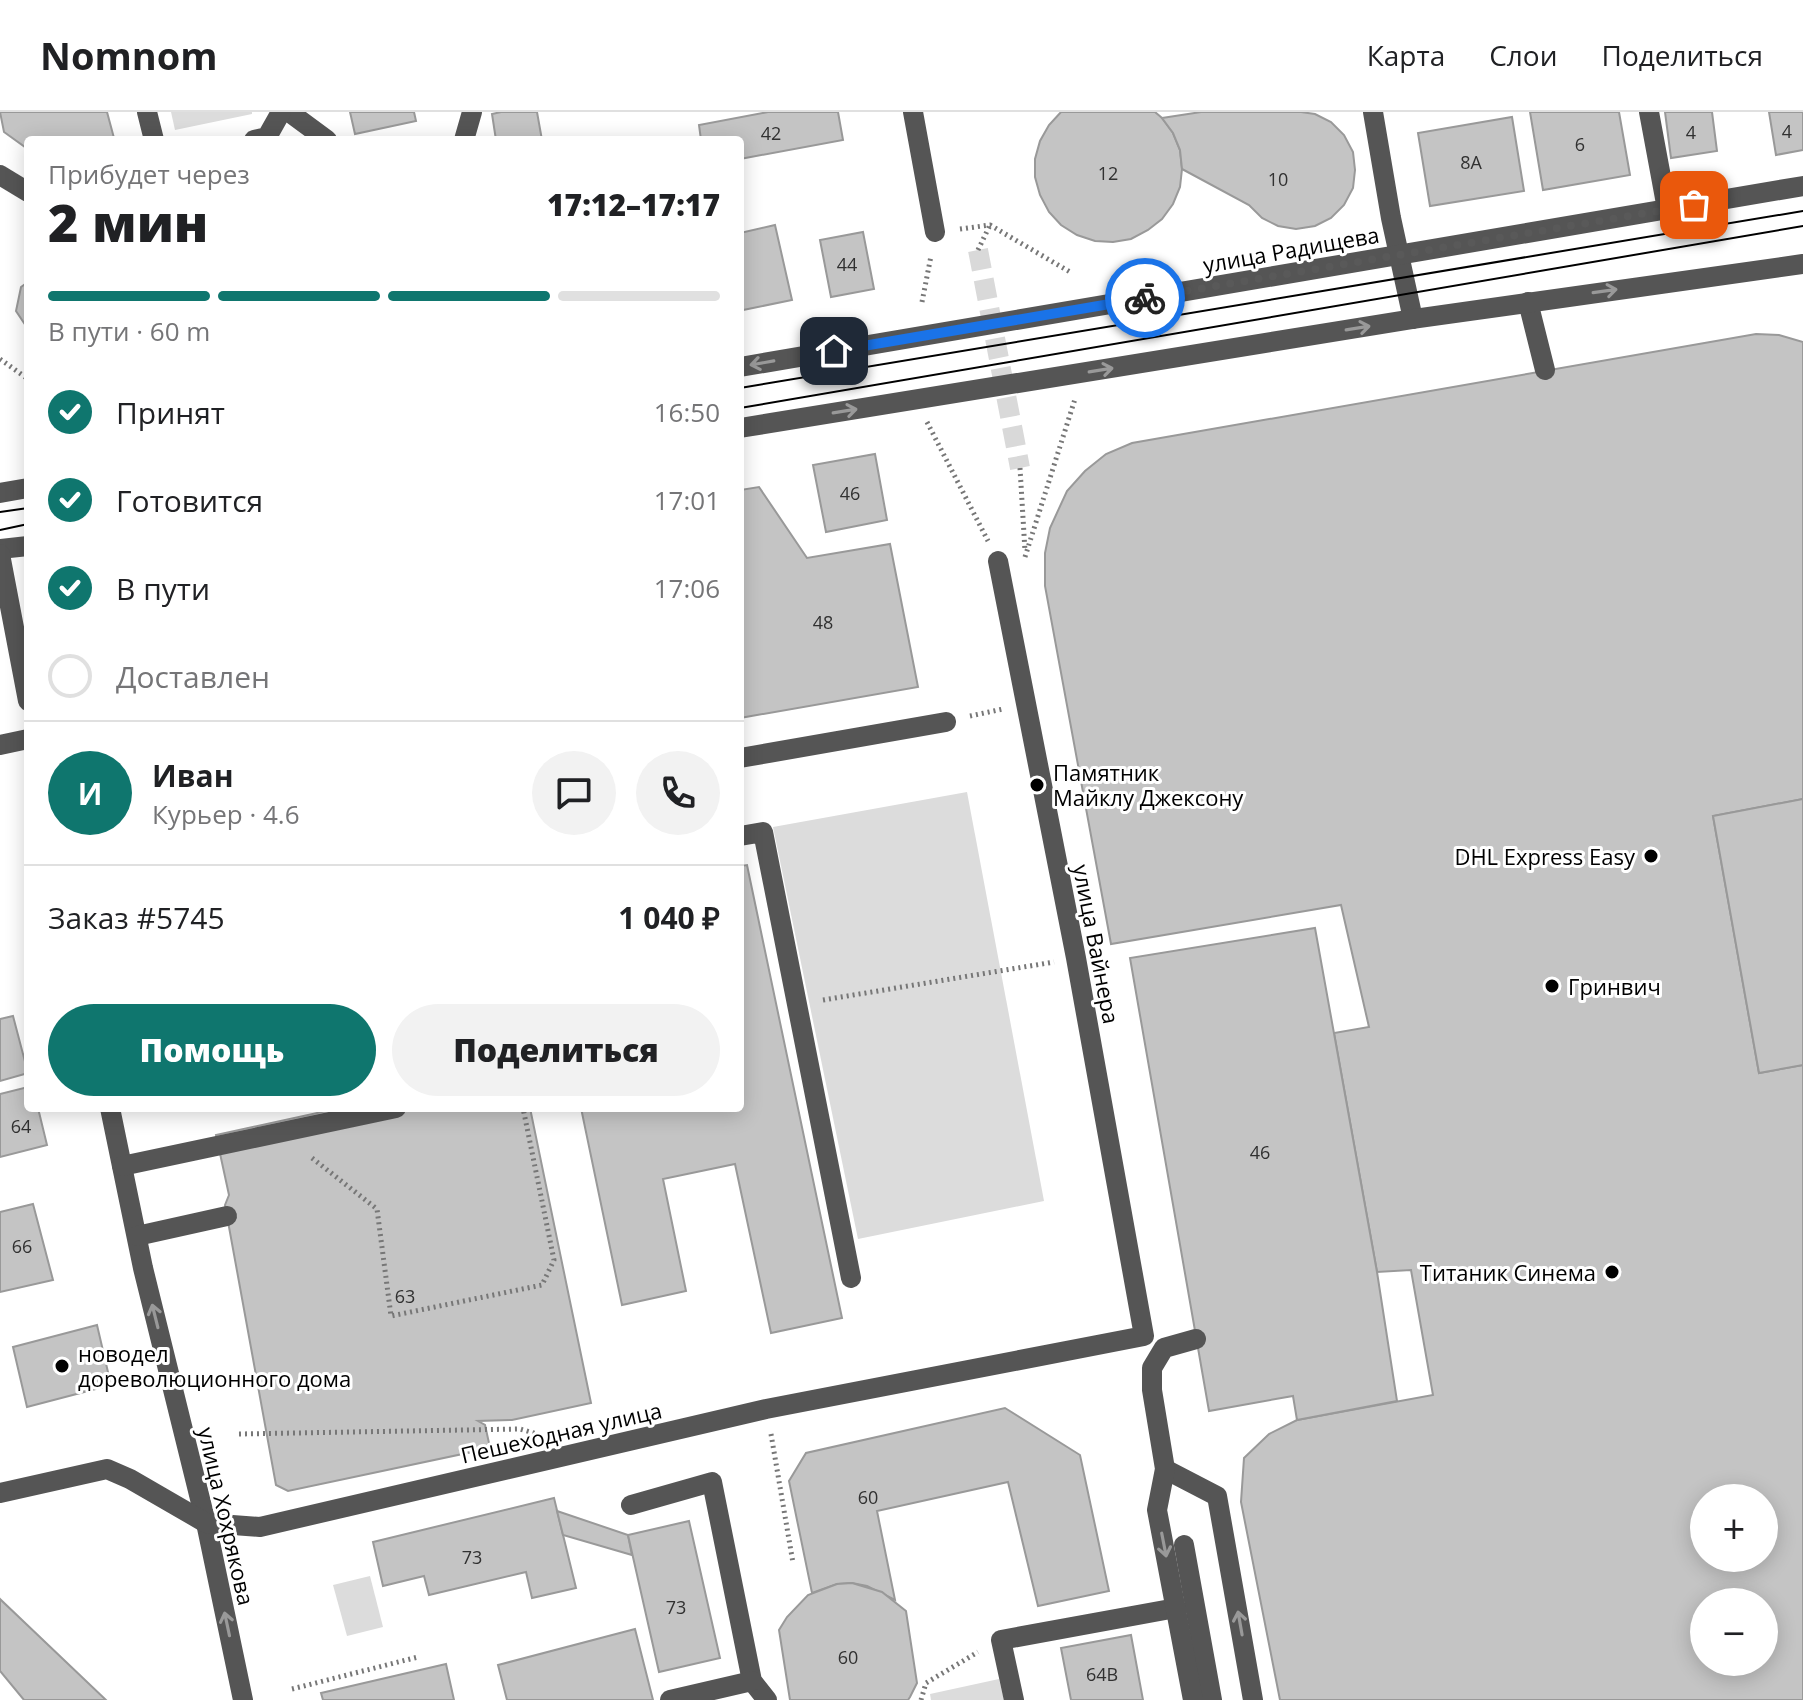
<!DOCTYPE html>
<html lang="ru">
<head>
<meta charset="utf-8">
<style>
	body { margin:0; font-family:"Open Sans",sans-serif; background:#f2f2f2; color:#202124; height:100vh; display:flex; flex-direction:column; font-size:30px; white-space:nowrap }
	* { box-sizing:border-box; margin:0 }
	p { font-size:26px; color:#757577 }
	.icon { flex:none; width:44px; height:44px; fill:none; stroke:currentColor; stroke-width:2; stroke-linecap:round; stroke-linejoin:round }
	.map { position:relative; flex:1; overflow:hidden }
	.side { position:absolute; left:24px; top:24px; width:720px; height:976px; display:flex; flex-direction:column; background:#fff; border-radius:8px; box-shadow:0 4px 20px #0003 }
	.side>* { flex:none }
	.controls { position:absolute; left:1690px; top:1372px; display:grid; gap:16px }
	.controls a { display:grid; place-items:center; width:88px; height:88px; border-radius:50%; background:#fff; box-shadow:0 4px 20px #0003; font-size:40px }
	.pin { position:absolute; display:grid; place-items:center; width:68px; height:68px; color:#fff; margin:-34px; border-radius:16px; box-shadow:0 4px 12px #0006 }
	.courier { position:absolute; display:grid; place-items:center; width:80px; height:80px; margin:-40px; border:6px solid #1a73e8; border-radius:50%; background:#fff; color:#222; box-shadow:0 2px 10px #0007 }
	.overview em { font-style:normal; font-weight:800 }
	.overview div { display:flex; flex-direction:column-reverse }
	.overview { display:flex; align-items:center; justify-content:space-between; height:136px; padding:0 24px }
	h1 { font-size:52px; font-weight:800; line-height:60px }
	.bar { display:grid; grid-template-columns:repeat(4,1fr); gap:12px 8px; align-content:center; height:96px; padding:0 24px }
	.bar i { height:10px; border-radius:6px; background:#e0e0e0 }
	.bar .active { background:#0f766e }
	.bar p { grid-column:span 4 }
	.line { display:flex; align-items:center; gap:20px; padding:0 24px; border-top:2px solid #e0e0e0 }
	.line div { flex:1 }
	.round { display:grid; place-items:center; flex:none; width:84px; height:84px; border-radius:42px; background:#f2f2f2 }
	ol { padding:0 24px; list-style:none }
	li { display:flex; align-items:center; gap:24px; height:88px }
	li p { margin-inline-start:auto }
	li .icon { padding:8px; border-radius:50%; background:#0f766e; color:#fff; stroke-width:4 }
	li:last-child { color:#757577 }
	li i { width:44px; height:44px; border:4px solid #e0e0e0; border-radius:50% }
	.cta { display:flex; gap:16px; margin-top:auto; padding:16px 24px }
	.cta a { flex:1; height:92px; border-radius:48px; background:#0f766e; color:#fff; font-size:32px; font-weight:800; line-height:92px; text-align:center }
	.cta a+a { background:#f2f2f2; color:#202124 }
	header { display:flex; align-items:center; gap:48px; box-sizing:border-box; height:112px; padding:0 40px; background:#fff; border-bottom:2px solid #e0e0e0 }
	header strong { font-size:38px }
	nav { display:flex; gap:44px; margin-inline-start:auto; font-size:28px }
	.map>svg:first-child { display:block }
</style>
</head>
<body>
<header>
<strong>Nomnom</strong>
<nav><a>Карта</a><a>Слои</a><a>Поделиться</a></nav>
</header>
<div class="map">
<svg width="1803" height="1588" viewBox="0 0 1803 1588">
	<rect width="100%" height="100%" fill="#fff"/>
	<g fill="#dcdcdc">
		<polygon points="171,0 252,0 252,2 175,18"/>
		<polygon points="967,680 1044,1089 858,1127 773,715"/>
		<polygon points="370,1464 383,1515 347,1524 333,1473"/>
		<polygon points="999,1567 1004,1588 931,1588 930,1582"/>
	</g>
	<g fill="#c4c4c4" stroke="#999" stroke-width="2" fill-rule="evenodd">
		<polygon points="0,0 107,0 114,26 105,28 28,28 28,36 25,35 4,20"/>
		<polygon points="350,0 414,0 416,9 355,22"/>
		<polygon points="501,0 537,0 542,28 496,28 492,2"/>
		<polygon points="768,0 838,0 843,28 740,47 740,28 701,28 699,13"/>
		<polygon points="1061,0 1155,0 1162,6 1173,21 1180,38 1182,57 1180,75 1173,92 1162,107 1148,118 1131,127 1113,130 1095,129 1077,123 1061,113 1049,100 1040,83 1035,65 1035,47 1040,29 1049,13"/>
		<polygon points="1201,0 1301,0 1315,2 1331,10 1344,23 1353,40 1355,58 1353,76 1344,93 1331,106 1315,114 1296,117 1278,114 1262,106 1249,93 1182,57 1180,38 1173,21 1162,6"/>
		<polygon points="1530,0 1619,0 1630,63 1543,78"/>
		<polygon points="1665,0 1712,0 1717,39 1671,46"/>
		<polygon points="1769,0 1803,0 1803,38 1776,43"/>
		<polygon points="1512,5 1524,79 1430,94 1418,21"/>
		<polygon points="775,113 792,188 743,198 740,182 740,121"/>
		<polygon points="863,120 874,177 831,185 820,128"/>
		<polygon points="28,170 28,217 16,199 21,175"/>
		<path d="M1756,222L1779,223L1803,230V687L1713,704L1759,961L1803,953V1588H1280L1241,1390L1244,1346L1269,1322L1297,1308L1433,1283L1411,1158L1377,1160L1334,921L1369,915L1341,793L1111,832L1045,474V441L1050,416L1067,379L1085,359L1106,342L1132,331ZM1704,1386H1764V1446H1704ZM1704,1490H1764V1550H1704Z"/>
		<polygon points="875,342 887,408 826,420 813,353"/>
		<polygon points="759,375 807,446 890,432 918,575 740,606 740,378"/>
		<polygon points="1803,687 1803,953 1759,961 1713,704"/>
		<polygon points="747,753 842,1206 771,1221 735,1052 663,1067 686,1179 622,1193 581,996 740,996 740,754"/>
		<polygon points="1315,816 1377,1160 1397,1289 1297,1308 1293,1284 1209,1299 1130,846"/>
		<polygon points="13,904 28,961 0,969 0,907"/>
		<polygon points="28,975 28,996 38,996 47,1033 0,1045 0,982"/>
		<polygon points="340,996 530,996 591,1291 512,1308 478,1309 485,1313 489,1331 486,1337 288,1379 276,1373 225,1093 229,1083 216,1023"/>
		<polygon points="33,1092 53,1168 0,1180 0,1100"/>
		<polygon points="97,1213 111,1273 27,1295 13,1235"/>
		<polygon points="1005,1296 1080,1343 1109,1479 1038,1494 1008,1370 877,1399 895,1488 867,1474 852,1471 837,1472 812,1481 789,1369 806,1341"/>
		<polygon points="554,1386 576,1476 532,1486 526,1460 429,1483 424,1464 383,1474 373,1430"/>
		<polygon points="557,1399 628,1423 632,1443 563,1423"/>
		<polygon points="689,1409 720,1546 659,1560 628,1423"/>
		<polygon points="852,1471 882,1480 906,1499 917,1571 910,1585 908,1588 790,1588 779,1518 787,1505 808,1483 837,1472"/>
		<polygon points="0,1487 106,1588 24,1588 0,1559"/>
		<polygon points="635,1517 653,1588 507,1588 498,1553"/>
		<polygon points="1131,1523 1143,1588 1071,1588 1061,1536"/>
		<polygon points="446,1552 454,1588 323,1588 321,1581"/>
	</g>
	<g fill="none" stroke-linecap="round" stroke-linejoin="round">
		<polyline stroke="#d9d9d9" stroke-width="20" stroke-dasharray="20 10" stroke-linecap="butt" points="978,138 1020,356"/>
		<g stroke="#777" stroke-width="5" stroke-dasharray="2 4" stroke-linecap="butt">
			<polyline points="960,117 990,113 1070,160"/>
			<polyline points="978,138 990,113"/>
			<polyline points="922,190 931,144"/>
			<polyline points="0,247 28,267"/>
			<polyline points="927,310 988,429"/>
			<polyline points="1020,356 1025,439"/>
			<polyline points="1025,445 1075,287"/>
			<polyline points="970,604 1003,597"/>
			<polyline points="823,888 1054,850"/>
			<polyline points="312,1046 377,1097 391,1204 542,1173 554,1148 523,996"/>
			<polyline points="239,1322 520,1317 537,1322"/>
			<polyline points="771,1322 793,1451"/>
			<polyline points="292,1577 418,1545"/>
			<polyline points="921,1588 926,1571 978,1540"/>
		</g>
		<g stroke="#555" stroke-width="20">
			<polyline points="147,0 154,28"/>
			<polyline points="289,0 327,28"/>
			<polyline points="913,0 935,120"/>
			<polyline points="1373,0 1391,106 1413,207"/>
			<polyline points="1649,0 1667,97"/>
			<polyline points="254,28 267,25 281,0"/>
			<polyline points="464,28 472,0"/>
			<polyline points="0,63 28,80"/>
			<polyline points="1528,190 1545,258"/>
			<polyline points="740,255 1803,74"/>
			<polyline points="740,316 1413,207 1803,152"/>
			<polyline points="0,381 28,376"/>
			<polyline points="0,437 28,434"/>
			<polyline points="0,442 28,589"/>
			<polyline points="0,633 28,627"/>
			<polyline points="740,646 946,610"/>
			<polyline points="740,724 763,720 851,1166"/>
			<polyline points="110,996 143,1156 206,1411 243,1588"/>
			<polyline points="122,1054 396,996"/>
			<polyline points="137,1124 227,1104"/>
			<polyline points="1165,1357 1217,1384 1253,1588"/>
			<polyline points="0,1381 107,1357 130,1367 206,1411 260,1415 766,1297 1144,1224 1076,846 998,449"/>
			<polyline points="631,1393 712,1370 752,1569 767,1588"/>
			<polyline points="1184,1433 1212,1588"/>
			<polyline points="670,1588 752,1569"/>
			<polyline points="1014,1588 1001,1528 1176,1496"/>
			<polyline points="1193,1588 1157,1398 1165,1357 1152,1278 1152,1256 1164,1236 1196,1227"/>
		</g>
		<g stroke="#000" stroke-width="2">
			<polyline points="740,276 1803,99"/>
			<polyline points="740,296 1803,114"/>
			<polyline points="0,400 28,396"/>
			<polyline points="0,418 28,412"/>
		</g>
	</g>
	<defs><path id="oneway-shaft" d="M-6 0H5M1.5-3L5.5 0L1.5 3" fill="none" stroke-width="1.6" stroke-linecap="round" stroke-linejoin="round" transform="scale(2)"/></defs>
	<g stroke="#999">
		<use href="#oneway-shaft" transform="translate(1605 179) rotate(-8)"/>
		<use href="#oneway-shaft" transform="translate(1358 216) rotate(-9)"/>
		<use href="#oneway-shaft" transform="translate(762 251) rotate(170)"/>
		<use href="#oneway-shaft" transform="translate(1101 258) rotate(-9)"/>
		<use href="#oneway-shaft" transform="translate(845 299) rotate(-9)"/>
		<use href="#oneway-shaft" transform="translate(155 1204) rotate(-104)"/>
		<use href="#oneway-shaft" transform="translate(1164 1433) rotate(79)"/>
		<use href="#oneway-shaft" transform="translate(1240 1511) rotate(-100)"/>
		<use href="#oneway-shaft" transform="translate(227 1512) rotate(-102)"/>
	</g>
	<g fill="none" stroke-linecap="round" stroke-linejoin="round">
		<polyline stroke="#595959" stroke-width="8" stroke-dasharray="0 14.4" points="1145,186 1694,93"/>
		<polyline stroke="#1a73e8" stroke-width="10" points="834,239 1145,186"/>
	</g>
	<g fill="#000" stroke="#fff" stroke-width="3">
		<circle cx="1037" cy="673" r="8"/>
		<circle cx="1651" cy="744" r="8"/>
		<circle cx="1552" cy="874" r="8"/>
		<circle cx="1612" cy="1160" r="8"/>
		<circle cx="62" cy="1254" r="8"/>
	</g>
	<g text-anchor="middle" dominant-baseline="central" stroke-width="6" stroke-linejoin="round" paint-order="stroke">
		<g font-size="18" fill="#313131">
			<text x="1787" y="19">4</text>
			<text x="1691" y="20">4</text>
			<text x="771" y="21">42</text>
			<text x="1580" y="32">6</text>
			<text x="1471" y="50">8А</text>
			<text x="1108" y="61">12</text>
			<text x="1278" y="67">10</text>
			<text x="847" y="152">44</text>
			<text x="850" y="381">46</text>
			<text x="823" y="510">48</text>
			<text x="21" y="1014">64</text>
			<text x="1260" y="1040">46</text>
			<text x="22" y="1134">66</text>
			<text x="405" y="1184">63</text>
			<text x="868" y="1385">60</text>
			<text x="472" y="1445">73</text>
			<text x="676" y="1495">73</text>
			<text x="848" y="1545">60</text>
			<text x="1102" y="1562">64В</text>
		</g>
		<g font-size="22" fill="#000" stroke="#fff">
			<text transform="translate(1291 137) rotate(-10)">улица Радищева</text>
			<text transform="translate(1097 832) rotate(79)">улица Вайнера</text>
			<text transform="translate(561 1320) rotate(-13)">Пешеходная улица</text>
			<text transform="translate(227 1404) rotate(77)">улица Хохрякова</text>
		</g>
		<g font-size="22" fill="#000" stroke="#fff" text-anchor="start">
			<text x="1053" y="660">Памятник<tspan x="1053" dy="25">Майклу Джексону</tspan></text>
			<text x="1635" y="744" text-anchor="end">DHL Express Easy</text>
			<text x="1568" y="874">Гринвич</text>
			<text x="1596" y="1160" text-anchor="end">Титаник Синема</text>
			<text x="78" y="1241">новодел<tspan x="78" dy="25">дореволюционного дома</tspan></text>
		</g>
	</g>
</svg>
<div class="controls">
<a>+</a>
<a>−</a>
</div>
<div class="pin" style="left:1694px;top:93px;background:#ea580c"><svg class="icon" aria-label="bag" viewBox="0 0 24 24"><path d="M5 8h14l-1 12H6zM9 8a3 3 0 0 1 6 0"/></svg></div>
<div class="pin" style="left:834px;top:239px;background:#1f2937"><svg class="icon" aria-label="home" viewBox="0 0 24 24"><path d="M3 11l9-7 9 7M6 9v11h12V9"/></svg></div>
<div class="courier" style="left:1145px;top:186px"><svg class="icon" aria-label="bike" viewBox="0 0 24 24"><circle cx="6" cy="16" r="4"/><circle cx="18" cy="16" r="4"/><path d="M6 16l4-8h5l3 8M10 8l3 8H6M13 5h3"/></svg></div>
<section class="side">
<div class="overview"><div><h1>2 мин</h1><p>Прибудет через</p></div><em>17:12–17:17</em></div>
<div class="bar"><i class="active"></i><i class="active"></i><i class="active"></i><i></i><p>В пути · 60 m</p></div>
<ol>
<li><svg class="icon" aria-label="check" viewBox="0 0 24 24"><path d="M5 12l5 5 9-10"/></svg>Принят<p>16:50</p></li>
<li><svg class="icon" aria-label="check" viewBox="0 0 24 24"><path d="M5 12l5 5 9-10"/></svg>Готовится<p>17:01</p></li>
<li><svg class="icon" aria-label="check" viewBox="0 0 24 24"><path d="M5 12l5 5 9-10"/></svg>В пути<p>17:06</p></li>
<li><i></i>Доставлен</li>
</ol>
<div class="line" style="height:144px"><b class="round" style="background:#0f766e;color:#fff">И</b><div><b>Иван</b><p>Курьер · 4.6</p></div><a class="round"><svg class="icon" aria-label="chat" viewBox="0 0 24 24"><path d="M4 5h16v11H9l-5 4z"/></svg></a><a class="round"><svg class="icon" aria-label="phone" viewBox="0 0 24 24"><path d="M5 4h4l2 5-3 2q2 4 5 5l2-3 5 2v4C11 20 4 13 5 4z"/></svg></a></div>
<div class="line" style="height:104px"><div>Заказ #5745</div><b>1 040 ₽</b></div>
<div class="cta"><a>Помощь</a><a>Поделиться</a></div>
</section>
</div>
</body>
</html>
